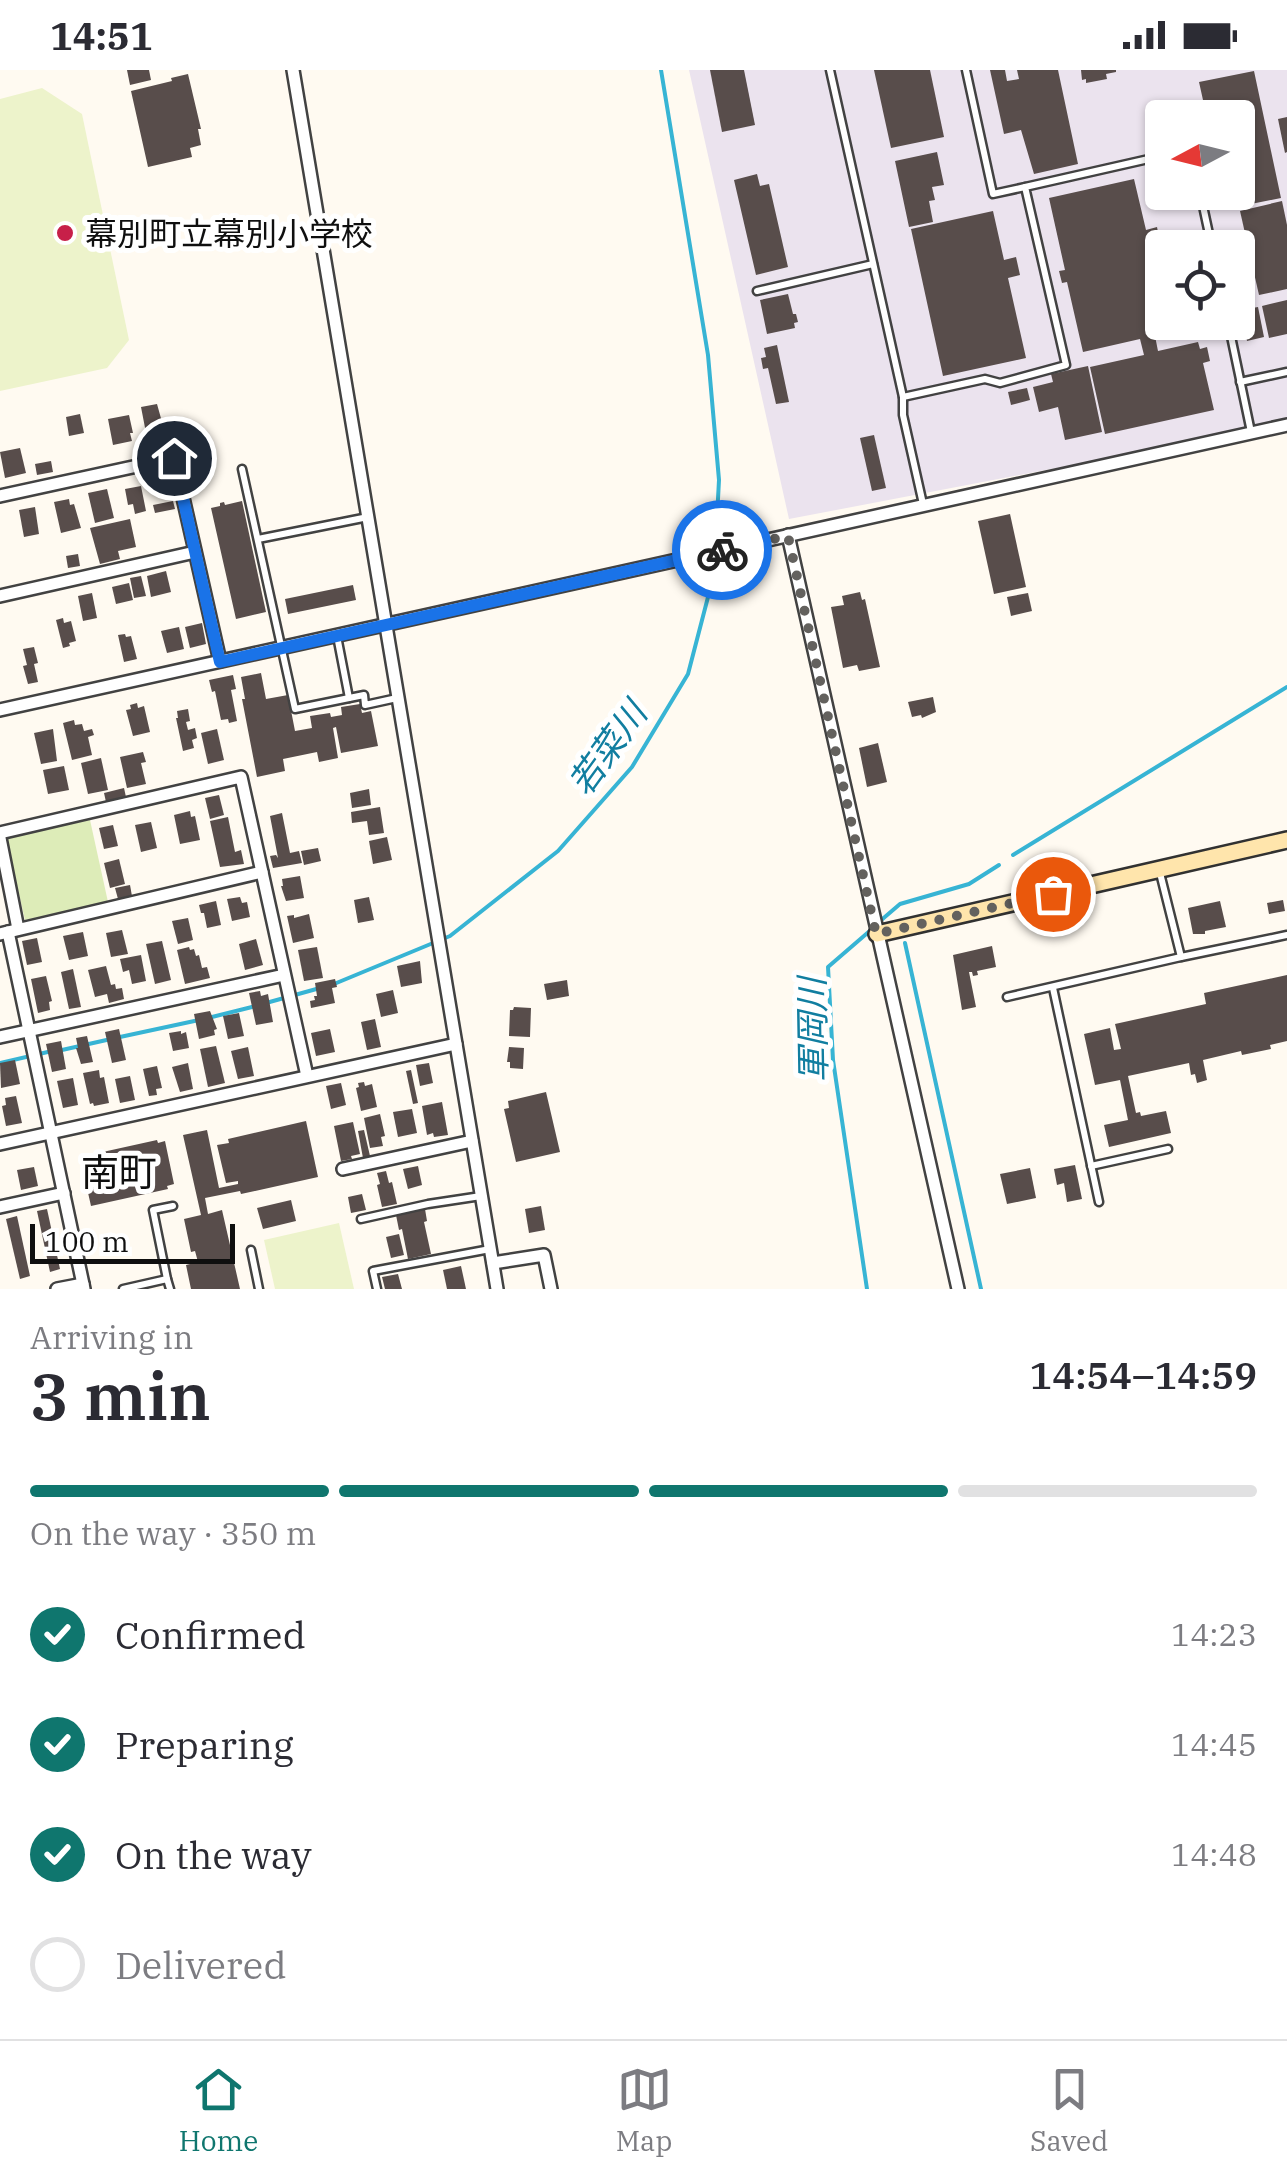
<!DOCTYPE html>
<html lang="en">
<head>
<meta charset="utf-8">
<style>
	body { margin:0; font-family:"IBM Plex Serif","Noto Sans JP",serif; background:#f2f2f3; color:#2b2b33; height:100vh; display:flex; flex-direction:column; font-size:38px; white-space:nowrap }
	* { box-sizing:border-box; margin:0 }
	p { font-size:32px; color:#7c7c81 }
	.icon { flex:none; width:55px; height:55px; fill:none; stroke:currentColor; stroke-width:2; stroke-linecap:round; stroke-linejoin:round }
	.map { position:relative; height:1219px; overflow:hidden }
	.side { display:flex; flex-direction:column; background:#fff; flex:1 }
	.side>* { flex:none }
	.needle { width:65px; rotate:263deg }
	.fabs { position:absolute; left:1145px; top:30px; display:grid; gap:20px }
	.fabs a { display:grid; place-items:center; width:110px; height:110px; border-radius:10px; background:#fff; box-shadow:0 2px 8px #0004; font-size:50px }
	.scale { position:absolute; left:30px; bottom:25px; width:205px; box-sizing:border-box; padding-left:10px; border:5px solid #0f0f0f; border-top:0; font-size:28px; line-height:35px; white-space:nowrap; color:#0f0f0f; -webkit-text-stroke:8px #fff; paint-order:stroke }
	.pin { position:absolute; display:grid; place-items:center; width:85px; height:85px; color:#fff; margin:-42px; border:5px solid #fff; border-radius:50%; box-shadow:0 2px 10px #0007 }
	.courier { position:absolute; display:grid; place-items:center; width:100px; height:100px; margin:-50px; border:8px solid #1a73e8; border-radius:50%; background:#fff; color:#222; box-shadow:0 2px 12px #0007 }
	.head em { font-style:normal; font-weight:600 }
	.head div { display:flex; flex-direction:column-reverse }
	.head { display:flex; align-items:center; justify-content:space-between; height:170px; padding:0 30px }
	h1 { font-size:65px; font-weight:600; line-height:75px }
	.bar { display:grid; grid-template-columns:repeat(4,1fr); gap:15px 10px; align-content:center; height:120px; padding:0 30px }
	.bar i { height:12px; border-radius:8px; background:#e1e1e2 }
	.bar .on { background:#0f766e }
	.bar p { grid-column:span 4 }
	ol { padding:0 30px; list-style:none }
	li { display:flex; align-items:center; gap:30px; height:110px }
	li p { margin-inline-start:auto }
	li .icon { padding:10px; border-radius:50%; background:#0f766e; color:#fff; stroke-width:4 }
	li:last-child { color:#7c7c81 }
	li i { width:55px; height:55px; border:5px solid #e1e1e2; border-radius:50% }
	.status { display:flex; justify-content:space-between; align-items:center; height:70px; padding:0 50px; background:#fff; direction:ltr }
	.status svg { height:28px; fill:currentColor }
	.tab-bar { display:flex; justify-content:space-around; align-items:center; height:140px; border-top:2px solid #e1e1e2; background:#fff; font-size:28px; color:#7c7c81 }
	.tab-bar a { display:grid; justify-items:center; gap:5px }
	.tab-bar .on { color:#0f766e }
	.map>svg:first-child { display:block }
</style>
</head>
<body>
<div class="status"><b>14:51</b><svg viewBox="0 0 49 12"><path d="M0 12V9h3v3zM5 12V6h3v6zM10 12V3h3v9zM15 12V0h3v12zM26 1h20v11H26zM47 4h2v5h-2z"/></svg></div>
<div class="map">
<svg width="1287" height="1219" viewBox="0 0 1287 1219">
	<rect width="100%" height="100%" fill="#fffaf1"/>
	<path fill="#ebe3ee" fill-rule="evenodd" d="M689,0H1287V354L789,449ZM1162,48H1238V122H1162ZM1162,178H1238V252H1162Z"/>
	<polygon fill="#ddecb8" points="90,750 108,832 25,850 6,768"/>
	<g fill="#edf3cb">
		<polygon points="42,18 82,44 129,270 107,298 0,321 0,29"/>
		<polygon points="339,1153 354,1219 275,1219 264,1170"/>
	</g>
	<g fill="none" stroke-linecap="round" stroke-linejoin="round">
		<g stroke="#37b4d4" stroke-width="4">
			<polyline points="1013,785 1287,617"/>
			<polyline points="879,852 900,834 969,814 999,795"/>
			<polyline points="905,873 981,1219"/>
			<polyline points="334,914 450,866 558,781 632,697 688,604 714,504 719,410 708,285 661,0"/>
			<polyline points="266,933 320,918"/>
			<polyline points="208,948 252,937"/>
			<polyline points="120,967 199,950"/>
			<polyline points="62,980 111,969"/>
			<polyline points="0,993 52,981"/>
			<polyline points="867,1219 833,990 828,897 872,859"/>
		</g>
	</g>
	<g fill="#584d4b">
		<polygon points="127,0 149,0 151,10 130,15"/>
		<polygon points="710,0 744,0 755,55 722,62"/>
		<polygon points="874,0 930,0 944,67 891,78"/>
		<polygon points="990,0 1005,0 1007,11 1019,9 1017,0 1058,0 1078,94 1034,104 1021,60 1004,64"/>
		<polygon points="1081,0 1116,0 1116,2 1106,4 1107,9 1086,13 1086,9 1082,10"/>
		<polygon points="1254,1 1281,128 1226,139 1223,122 1238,122 1238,48 1207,48 1199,12"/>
		<polygon points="188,4 201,59 198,59 201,75 190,78 192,87 148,97 131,21 172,11 171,8"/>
		<polygon points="1188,38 1190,48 1165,48 1164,44"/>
		<polygon points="1287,47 1287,82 1285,83 1278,49"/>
		<polygon points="937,82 944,115 932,117 935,130 929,131 933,152 909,157 895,91"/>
		<polygon points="757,104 760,116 769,114 788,197 756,205 734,110"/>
		<polygon points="1134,109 1146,160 1157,157 1162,183 1162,252 1165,252 1168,263 1155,266 1158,281 1198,272 1200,279 1207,277 1210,291 1203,293 1214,340 1105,364 1090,297 1144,285 1140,269 1083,282 1067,212 1062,213 1059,201 1065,200 1049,128"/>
		<polygon points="1282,131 1287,155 1287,219 1259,225 1240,141"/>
		<polygon points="993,141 1004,190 1016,187 1020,205 1008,208 1026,288 943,306 911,159"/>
		<polygon points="788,224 793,244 796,244 798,252 794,253 795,258 767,264 760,230"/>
		<polygon points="1287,230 1287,264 1269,268 1262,236"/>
		<polygon points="1258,237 1264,267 1247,271 1241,240"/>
		<polygon points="777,275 789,332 776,334 768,298 763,299 761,288 766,287 764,278"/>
		<polygon points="1088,296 1102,362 1065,370 1058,337 1039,342 1033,317 1053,312 1051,304"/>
		<polygon points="1027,318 1030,330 1011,335 1008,322"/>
		<polygon points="157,334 169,377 156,379 154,367 147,368 141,337"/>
		<polygon points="80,344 84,363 69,366 66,347"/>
		<polygon points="129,345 133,363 130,363 132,371 113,375 108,349"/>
		<polygon points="874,365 886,418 872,421 860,368"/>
		<polygon points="20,378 26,403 5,408 0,382"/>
		<polygon points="51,391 53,402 37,405 35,394"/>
		<polygon points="141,416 146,441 135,444 133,434 128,435 125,419"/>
		<polygon points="107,419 114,448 95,453 88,423"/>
		<polygon points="69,429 70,435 74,434 81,458 61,463 54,432"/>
		<polygon points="173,431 175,439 155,443 153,435"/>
		<polygon points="242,431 266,542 236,549 211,438 220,436 220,433 224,432 225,435"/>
		<polygon points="35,437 39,464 24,467 19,440"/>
		<polygon points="1010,444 1026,517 994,524 978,451"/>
		<polygon points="130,449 136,477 118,481 120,489 100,494 90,458"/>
		<polygon points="78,484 80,496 68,498 66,486"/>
		<polygon points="166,501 171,522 151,527 147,506"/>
		<polygon points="141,506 146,526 134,528 130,508"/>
		<polygon points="129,513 133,530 116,534 112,517"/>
		<polygon points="353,515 356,530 288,544 285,529"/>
		<polygon points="860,522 862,530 865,529 880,597 859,601 857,595 843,598 831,537 844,535 842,526"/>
		<polygon points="92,523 97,548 83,551 78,526"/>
		<polygon points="1028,523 1032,541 1011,546 1007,527"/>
		<polygon points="63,548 64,553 71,551 76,571 69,573 70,576 63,578 56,550"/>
		<polygon points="202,553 206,574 190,578 185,557"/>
		<polygon points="179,557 184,579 167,583 161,561"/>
		<polygon points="125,564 126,567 131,566 137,589 124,592 118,565"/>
		<polygon points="34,577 38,593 34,594 38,612 28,614 23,596 27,595 23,579"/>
		<polygon points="261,603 266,629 288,625 295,661 312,658 310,646 330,643 331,647 342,645 341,637 360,634 362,643 371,641 378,676 341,683 336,657 333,658 338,688 319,692 317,682 283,689 285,701 257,707 242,629 245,629 241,607"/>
		<polygon points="233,605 236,619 231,620 237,651 229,653 228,649 221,650 215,621 212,622 209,610"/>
		<polygon points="933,627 936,642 922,648 921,645 912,647 908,632"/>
		<polygon points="137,633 138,638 144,636 150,662 133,666 126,640 131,639 130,635"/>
		<polygon points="188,639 190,651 186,652 188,660 195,658 197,668 192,670 194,678 183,681 176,648 178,648 177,641"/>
		<polygon points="74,650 75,655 82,654 84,661 92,659 94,665 88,667 92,685 72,690 63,653"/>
		<polygon points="53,659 57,691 41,694 34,663"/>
		<polygon points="217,659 224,690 208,694 201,663"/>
		<polygon points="878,673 887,712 867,717 859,678"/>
		<polygon points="143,682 146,692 141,693 146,714 127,718 120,687"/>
		<polygon points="101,688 108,720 88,724 81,693"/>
		<polygon points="64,696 69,720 48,724 43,700"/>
		<polygon points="124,718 126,727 106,732 104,723"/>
		<polygon points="369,719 371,735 352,738 350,723"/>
		<polygon points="219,725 224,745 210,749 205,728"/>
		<polygon points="380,737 384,763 369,765 367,751 352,753 351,742"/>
		<polygon points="190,741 191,747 195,746 200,770 180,774 174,745"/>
		<polygon points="282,743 290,783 299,781 302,793 273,798 270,786 276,785 278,788 270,746"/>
		<polygon points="228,747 235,782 241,780 244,794 220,797 210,751"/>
		<polygon points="151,752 157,778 141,782 135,755"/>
		<polygon points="113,755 118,776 104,779 99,758"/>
		<polygon points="387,767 392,790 373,794 369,771"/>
		<polygon points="318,778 321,791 304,795 301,781"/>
		<polygon points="119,789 125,814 110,818 104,793"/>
		<polygon points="300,806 304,828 286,831 281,816 283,816 282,809"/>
		<polygon points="130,815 132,826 118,829 115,818"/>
		<polygon points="240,827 242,833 247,832 250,847 232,851 227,829"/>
		<polygon points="369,827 374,850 358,853 354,830"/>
		<polygon points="1283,830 1285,841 1269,844 1267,833"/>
		<polygon points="216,831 221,855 207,858 204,843 201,843 199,835"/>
		<polygon points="1220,831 1226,857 1205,861 1205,864 1193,864 1188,838"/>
		<polygon points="309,844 314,868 293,873 287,846 294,845 294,848"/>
		<polygon points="188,848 193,870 178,874 172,851"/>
		<polygon points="122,860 128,884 111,887 106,863"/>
		<polygon points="83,862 88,886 69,890 63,866"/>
		<polygon points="37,868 42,892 27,895 22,871"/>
		<polygon points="256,869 263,895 245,900 239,874"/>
		<polygon points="162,871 171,910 155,914 146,874"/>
		<polygon points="992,876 996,897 977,901 978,905 973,906 972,902 969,902 976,937 962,940 953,885"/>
		<polygon points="189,877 190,880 194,879 196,886 199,885 202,898 207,897 210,908 185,914 177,880"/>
		<polygon points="317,877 323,908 304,911 298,880"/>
		<polygon points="141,885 146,911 132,914 129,900 123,902 120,889"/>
		<polygon points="420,891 422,913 401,917 397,896"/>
		<polygon points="106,896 111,915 115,914 116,919 122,918 124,929 109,933 107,924 95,927 88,900"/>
		<polygon points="73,899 81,937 69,939 61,902"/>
		<polygon points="1287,905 1287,971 1270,975 1271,979 1242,985 1241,981 1203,990 1207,1010 1197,1013 1195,1004 1191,1005 1189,993 1128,1006 1136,1043 1140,1042 1141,1046 1166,1041 1171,1063 1109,1077 1104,1055 1128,1050 1120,1010 1095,1015 1084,964 1110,958 1114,980 1121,979 1115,954 1206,934 1204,923"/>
		<polygon points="46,906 52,931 49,932 50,940 38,943 31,909"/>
		<polygon points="335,909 337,917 332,918 335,933 311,938 310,931 315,930 314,926 317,926 315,913"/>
		<polygon points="567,910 569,926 547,930 544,914"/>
		<polygon points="393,920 398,943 381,947 376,924"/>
		<polygon points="260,921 261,926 268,924 273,952 256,955 249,923"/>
		<polygon points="514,937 531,938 530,967 509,966 510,940 513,940"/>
		<polygon points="210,941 217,959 214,960 215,965 199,969 194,944"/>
		<polygon points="239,943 244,966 228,969 223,946"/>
		<polygon points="375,949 381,977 367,980 361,952"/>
		<polygon points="119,959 126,990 112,993 105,962"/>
		<polygon points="330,959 335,982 316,986 311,963"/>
		<polygon points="181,961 181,964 186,962 189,978 173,981 169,963"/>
		<polygon points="87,966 93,992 81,994 76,978 78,978 76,968"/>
		<polygon points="61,971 66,999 52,1002 46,974"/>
		<polygon points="216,976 225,1013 208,1017 200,979"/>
		<polygon points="248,977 254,1006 238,1009 231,981"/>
		<polygon points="509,977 524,978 523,999 510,998 510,992 507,992"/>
		<polygon points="15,990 20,1014 1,1018 0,993"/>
		<polygon points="188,993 193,1019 180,1022 172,997"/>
		<polygon points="429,993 433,1013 420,1016 416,995"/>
		<polygon points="157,996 162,1018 156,1019 157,1025 149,1026 143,999"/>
		<polygon points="99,1000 100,1008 104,1007 109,1033 94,1036 93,1033 90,1034 83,1003"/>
		<polygon points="411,1000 418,1033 413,1034 406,1001"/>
		<polygon points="130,1006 135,1030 120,1033 115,1009"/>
		<polygon points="73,1008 78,1035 63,1038 57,1011"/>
		<polygon points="364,1012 365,1016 372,1014 377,1037 361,1041 356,1018 359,1017 358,1013"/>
		<polygon points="341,1013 346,1035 331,1039 326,1016"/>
		<polygon points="546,1022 560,1082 516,1092 504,1039 509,1038 508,1031"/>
		<polygon points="16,1026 22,1053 6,1056 2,1036 6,1035 5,1028"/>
		<polygon points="442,1032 448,1065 434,1067 433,1063 427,1065 422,1036"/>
		<polygon points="412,1039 417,1063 398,1067 393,1042"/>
		<polygon points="380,1044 385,1066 381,1067 383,1076 370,1078 364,1048"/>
		<polygon points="306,1051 318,1107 241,1124 240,1121 205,1128 208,1144 222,1140 240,1219 191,1219 186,1195 198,1192 195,1181 191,1182 184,1149 201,1145 183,1065 207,1060 219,1118 238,1114 238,1111 226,1113 217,1075 229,1073 228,1069"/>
		<polygon points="353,1052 360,1084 351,1086 352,1089 341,1091 334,1056"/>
		<polygon points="364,1060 370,1086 363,1088 358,1061"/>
		<polygon points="157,1070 158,1073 165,1071 174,1114 167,1116 168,1119 91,1136 80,1087"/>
		<polygon points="1075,1095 1082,1129 1067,1132 1064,1113 1057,1115 1054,1099"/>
		<polygon points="418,1096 422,1115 408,1119 403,1099"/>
		<polygon points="34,1097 38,1116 21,1120 17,1100"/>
		<polygon points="1030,1098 1036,1128 1007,1134 1000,1104"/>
		<polygon points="386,1101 389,1113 392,1112 397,1134 382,1137 377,1115 380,1114 377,1103"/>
		<polygon points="362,1124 366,1140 351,1143 348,1127"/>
		<polygon points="291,1130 296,1151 263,1159 257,1138"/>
		<polygon points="541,1136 545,1160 529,1163 525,1139"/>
		<polygon points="47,1139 60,1199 50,1202 37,1141"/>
		<polygon points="425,1139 427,1151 424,1152 431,1184 408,1189 402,1159 399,1160 396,1145"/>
		<polygon points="17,1146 30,1206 20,1209 6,1149"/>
		<polygon points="399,1164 404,1185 391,1188 386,1167"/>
		<polygon points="461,1196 466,1219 447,1219 443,1200"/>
		<polygon points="398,1204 402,1219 385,1219 382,1207"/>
	</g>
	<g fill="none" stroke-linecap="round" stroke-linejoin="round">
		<defs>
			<g id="lane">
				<polyline points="830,0 903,327 903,345 923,434"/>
				<polyline points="966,0 993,124 1025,117"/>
				<polyline points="1200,122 1212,178"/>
				<polyline points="757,221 873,194"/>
				<polyline points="1228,252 1251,362"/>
				<polyline points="1240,312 1287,302"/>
				<polyline points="903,327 985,309 1000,313 1066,295 1025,117 1153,88 1157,114 1162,113"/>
				<polyline points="242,399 295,639 364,625 365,635 397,628"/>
				<polyline points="258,469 368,447"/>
				<polyline points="337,566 349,628"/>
				<polyline points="1159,799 1181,887 1287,865"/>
				<polyline points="1053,918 1099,1132"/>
				<polyline points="1007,927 1181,887"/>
				<polyline points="1091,1096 1168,1079"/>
				<polyline points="361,1149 428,1134 481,1126"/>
				<polyline points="251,1180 259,1219"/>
				<polyline points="167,1209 153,1140 173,1136"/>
				<polyline points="123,1219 167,1209 170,1219"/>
				<polyline points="377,1219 373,1201 490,1179"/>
			</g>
			<g id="street">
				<polyline points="293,0 497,1219"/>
				<polyline points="0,426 174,388 220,591"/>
				<polyline points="788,465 958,1219"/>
				<polyline points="0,526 195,482"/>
				<polyline points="0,640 1287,355"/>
				<polyline points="0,763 241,707 307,1006"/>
				<polyline points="0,768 18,859"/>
				<polyline points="8,862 84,1219"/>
				<polyline points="0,864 262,802"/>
				<polyline points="0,967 284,905"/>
				<polyline points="0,1074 456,974"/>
				<polyline points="343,1099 472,1071"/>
				<polyline points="0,1137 64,1123"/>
				<polyline points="493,1193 544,1185 551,1219"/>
				<polyline points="57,1219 83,1214"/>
			</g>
			<polyline id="secondary" points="877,864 1287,770"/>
		</defs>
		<use href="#lane" stroke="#424242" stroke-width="11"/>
		<use href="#street" stroke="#424242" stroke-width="16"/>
		<use href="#secondary" stroke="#313131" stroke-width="20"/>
		<use href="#lane" stroke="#fff" stroke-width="6"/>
		<use href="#street" stroke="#fff" stroke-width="11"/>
		<use href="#secondary" stroke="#ffe5ac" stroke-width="15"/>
	</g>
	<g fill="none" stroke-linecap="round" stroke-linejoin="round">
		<polyline stroke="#63615e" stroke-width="10" stroke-dasharray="0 18" points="722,480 788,466 876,864 1053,824"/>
		<polyline stroke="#1a73e8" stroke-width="12" points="174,388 220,592 722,480"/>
	</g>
	<circle fill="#c72049" stroke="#fff" stroke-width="4" cx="65" cy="163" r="10"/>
	<g text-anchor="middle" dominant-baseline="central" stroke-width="10" stroke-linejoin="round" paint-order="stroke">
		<g font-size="32" fill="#0f0f0f" stroke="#fff" text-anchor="start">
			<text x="85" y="163">幕別町立幕別小学校</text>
		</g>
		<g font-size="35" font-style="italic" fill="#117ea0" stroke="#fff">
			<text transform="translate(607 678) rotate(-54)">若菜川</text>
			<text transform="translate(812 960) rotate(-91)">軍岡川</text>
		</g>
		<g font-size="38" fill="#0f0f0f" stroke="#fff">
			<text x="119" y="1101">南町</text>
		</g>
	</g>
</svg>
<div class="fabs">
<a><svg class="needle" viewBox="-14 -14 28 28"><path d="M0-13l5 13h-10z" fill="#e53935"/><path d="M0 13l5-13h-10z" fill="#7c7c81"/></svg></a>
<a><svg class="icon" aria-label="locate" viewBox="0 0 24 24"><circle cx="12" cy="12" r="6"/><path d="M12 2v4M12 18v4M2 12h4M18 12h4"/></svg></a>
</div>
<div class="scale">100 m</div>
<div class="pin" style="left:1053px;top:824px;background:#ea580c"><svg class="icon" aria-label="bag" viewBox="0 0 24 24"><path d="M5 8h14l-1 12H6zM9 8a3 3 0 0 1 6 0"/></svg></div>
<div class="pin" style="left:174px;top:388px;background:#1f2937"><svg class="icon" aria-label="home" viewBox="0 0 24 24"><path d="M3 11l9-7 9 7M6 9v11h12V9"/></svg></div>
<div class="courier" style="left:722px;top:480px"><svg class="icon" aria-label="bike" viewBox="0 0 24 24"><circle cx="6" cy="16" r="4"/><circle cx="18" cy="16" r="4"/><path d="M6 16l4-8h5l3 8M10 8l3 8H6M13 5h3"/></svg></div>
</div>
<section class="side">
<div class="head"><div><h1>3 min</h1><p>Arriving in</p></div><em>14:54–14:59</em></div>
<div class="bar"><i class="on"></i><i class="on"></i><i class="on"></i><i></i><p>On the way · 350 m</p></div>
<ol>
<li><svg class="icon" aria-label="check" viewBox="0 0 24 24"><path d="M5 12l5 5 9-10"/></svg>Confirmed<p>14:23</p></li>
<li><svg class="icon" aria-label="check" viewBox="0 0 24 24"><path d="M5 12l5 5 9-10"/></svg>Preparing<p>14:45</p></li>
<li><svg class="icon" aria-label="check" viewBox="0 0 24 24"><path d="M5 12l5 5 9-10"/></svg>On the way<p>14:48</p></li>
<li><i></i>Delivered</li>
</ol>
</section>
<nav class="tab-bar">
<a class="on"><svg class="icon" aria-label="home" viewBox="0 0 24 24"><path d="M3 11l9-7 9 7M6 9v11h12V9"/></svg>Home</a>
<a><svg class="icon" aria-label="map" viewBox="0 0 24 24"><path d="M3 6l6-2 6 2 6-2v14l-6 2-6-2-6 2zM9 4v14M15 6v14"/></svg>Map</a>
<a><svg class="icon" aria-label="saved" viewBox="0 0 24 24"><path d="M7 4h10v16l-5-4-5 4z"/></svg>Saved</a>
</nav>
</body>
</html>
